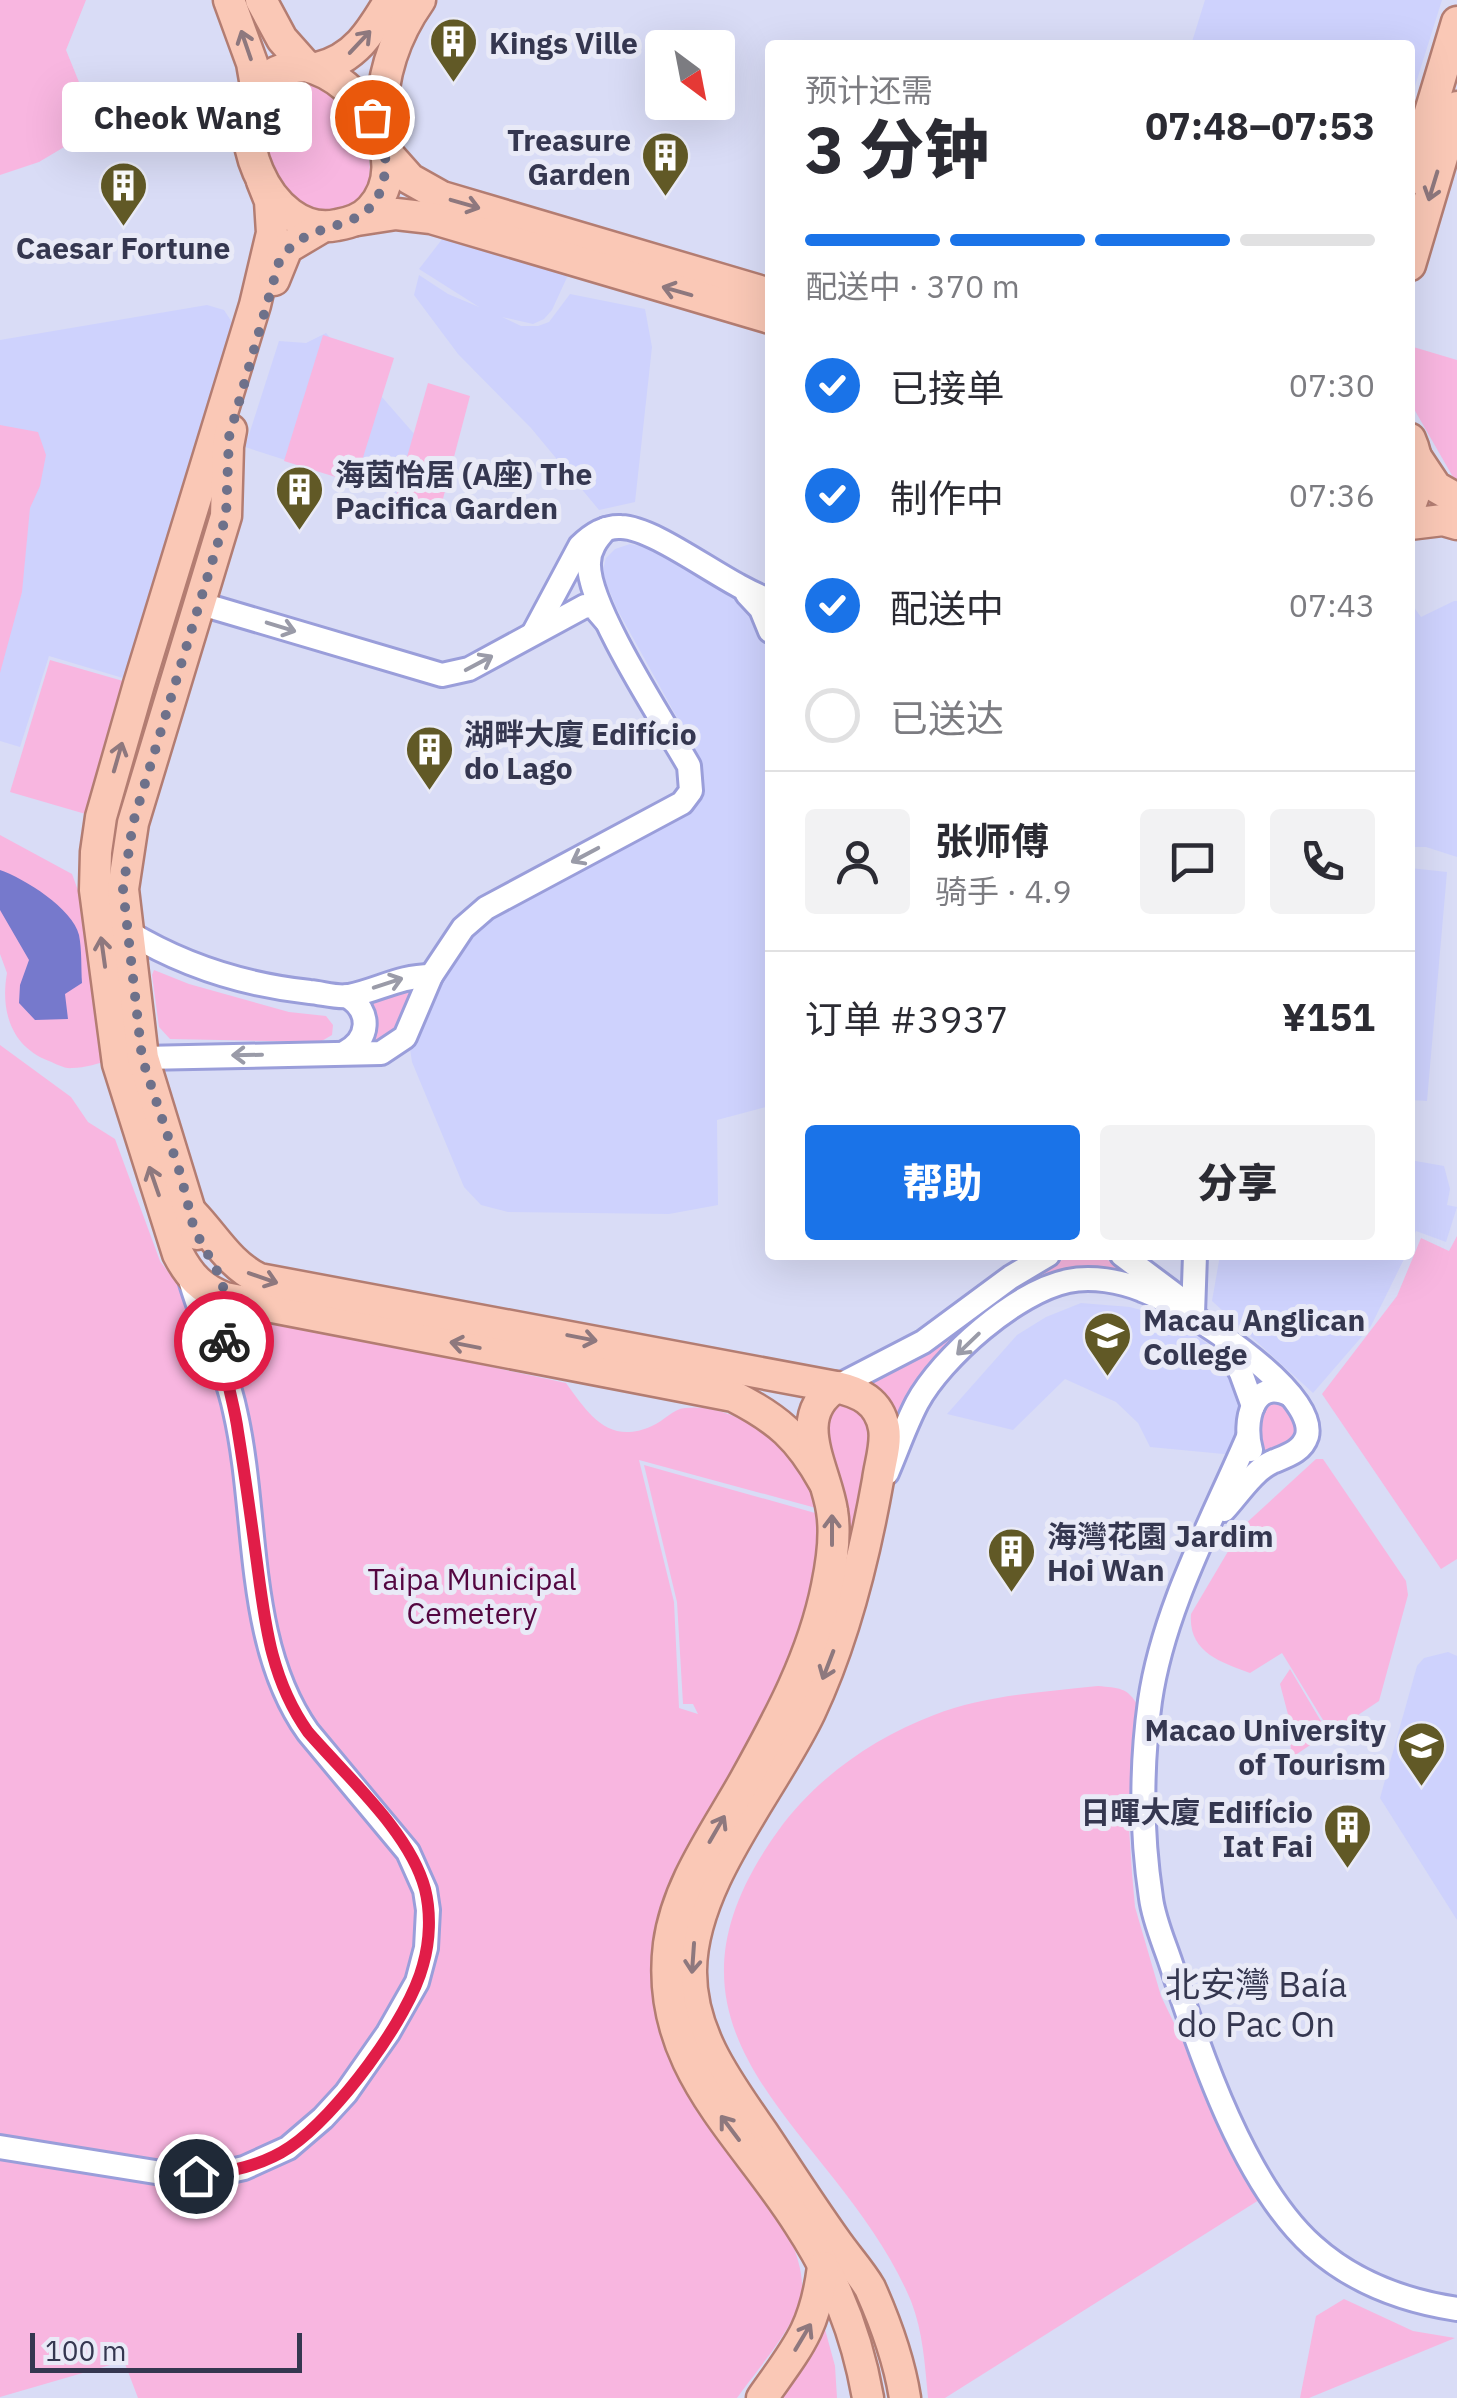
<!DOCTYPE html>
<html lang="zh">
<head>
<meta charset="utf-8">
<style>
	body { margin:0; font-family:"IBM Plex Sans","Noto Sans SC",sans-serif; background:#f2f2f3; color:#2b2b33; height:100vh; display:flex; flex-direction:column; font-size:38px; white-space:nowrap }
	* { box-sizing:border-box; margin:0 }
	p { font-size:32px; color:#7c7c81 }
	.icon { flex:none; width:55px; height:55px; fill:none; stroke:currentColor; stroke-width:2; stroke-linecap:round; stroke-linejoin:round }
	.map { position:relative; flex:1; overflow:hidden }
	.panel { position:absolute; left:765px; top:40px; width:650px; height:1220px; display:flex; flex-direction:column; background:#fff; border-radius:10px; box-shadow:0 10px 40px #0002 }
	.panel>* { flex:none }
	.needle { width:65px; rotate:148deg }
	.tools { position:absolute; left:645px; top:30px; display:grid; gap:20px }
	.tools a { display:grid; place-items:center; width:90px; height:90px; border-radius:10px; background:#fff; box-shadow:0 10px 40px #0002; font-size:50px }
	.scale { position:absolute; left:30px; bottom:25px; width:272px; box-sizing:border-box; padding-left:10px; border:5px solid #353750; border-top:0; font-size:28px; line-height:35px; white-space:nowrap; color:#353750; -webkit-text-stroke:8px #e9eaf7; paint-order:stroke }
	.pin { position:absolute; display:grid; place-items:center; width:85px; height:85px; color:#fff; margin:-42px; border:5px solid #fff; border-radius:50%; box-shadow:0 2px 10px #0007 }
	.courier { position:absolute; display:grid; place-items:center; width:100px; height:100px; margin:-50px; border:8px solid #e11d48; border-radius:50%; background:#fff; color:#222; box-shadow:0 2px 12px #0007 }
	.bubble { position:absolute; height:70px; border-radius:10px; background:#fff; box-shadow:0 10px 40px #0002; font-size:32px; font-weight:800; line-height:70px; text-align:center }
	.head em { font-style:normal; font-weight:800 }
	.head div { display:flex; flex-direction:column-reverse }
	.head { display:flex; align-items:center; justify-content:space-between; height:170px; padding:0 40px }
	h1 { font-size:65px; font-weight:800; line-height:75px }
	.bar { display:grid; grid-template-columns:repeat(4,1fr); gap:15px 10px; align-content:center; height:120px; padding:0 40px }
	.bar i { height:12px; border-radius:8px; background:#e1e1e2 }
	.bar .active { background:#1a73e8 }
	.bar p { grid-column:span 4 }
	.line { display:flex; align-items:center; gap:25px; padding:0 40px; border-top:2px solid #e1e1e2 }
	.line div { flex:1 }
	.round { display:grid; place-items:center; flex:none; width:105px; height:105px; border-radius:10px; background:#f2f2f3 }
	ol { padding:0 40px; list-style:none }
	li { display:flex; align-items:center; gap:30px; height:110px }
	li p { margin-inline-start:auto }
	li .icon { padding:10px; border-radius:50%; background:#1a73e8; color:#fff; stroke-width:4 }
	li:last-child { color:#7c7c81 }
	li i { width:55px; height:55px; border:5px solid #e1e1e2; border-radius:50% }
	.cta { display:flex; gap:20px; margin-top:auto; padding:20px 40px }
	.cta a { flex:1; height:115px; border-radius:10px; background:#1a73e8; color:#fff; font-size:40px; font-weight:800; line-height:115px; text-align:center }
	.cta a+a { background:#f2f2f3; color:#2b2b33 }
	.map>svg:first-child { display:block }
</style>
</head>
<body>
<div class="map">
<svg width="1457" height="2398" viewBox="0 0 1457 2398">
	<rect width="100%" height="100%" fill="#d9dcf6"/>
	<g fill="#ced2fd">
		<polygon points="1205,0 1442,0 1410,102 1410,45 1191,45"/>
		<polygon points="443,238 569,273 552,310 544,319 533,324 502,317 521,326 538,326 549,322 570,294 645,309 652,347 635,502 599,510 531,428 458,354 414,295 419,275 448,294 479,307 419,269"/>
		<polygon points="207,305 224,310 235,327 133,681 49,656 20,747 0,741 0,340"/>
		<polygon points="326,333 416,436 410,500 245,447 279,341 306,343"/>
		<polygon points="630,544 649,548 745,601 770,647 770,1106 717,1120 718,1205 669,1214 508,1212 481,1205 464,1187 412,1062 409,1042 440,978 474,933 519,898 695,805 703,783 701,761 617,609 602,573 606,558 615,549"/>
		<polygon points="1454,601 1457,601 1457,857 1426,847 1410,847 1410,602 1421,617"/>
		<polygon points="1410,868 1447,872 1427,1101 1410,1100"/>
		<polygon points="1410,1160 1444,1166 1450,1189 1447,1205 1457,1207 1446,1242 1416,1231 1410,1245"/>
		<polygon points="1220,1255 1406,1255 1371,1326 1313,1393 1212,1301"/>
		<polygon points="1081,1303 1130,1307 1152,1313 1173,1320 1208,1344 1227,1364 1245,1404 1234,1455 1150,1447 1138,1423 1116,1402 1065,1379 1013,1430 947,1414 1017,1335 1046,1317"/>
		<polygon points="1448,1652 1457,1656 1457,1920 1380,1798 1417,1666 1424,1658"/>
	</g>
	<g fill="#f8b6e0">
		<polygon points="0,0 86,0 66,50 85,97 81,119 91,131 39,162 0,175"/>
		<path d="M312,83C356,102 389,165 357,208L311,214C301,205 289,197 282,186C255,143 250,88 312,83Z"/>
		<polygon points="323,335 394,358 355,483 284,461"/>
		<polygon points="1410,346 1457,360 1457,484 1410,402"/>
		<polygon points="428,383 470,396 440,510 396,496"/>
		<polygon points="0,425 38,432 46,455 40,486 30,508 22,592 0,673"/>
		<polygon points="50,660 130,683 89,815 10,792"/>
		<path d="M0,835L72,874L93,931L112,1060C99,1063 85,1068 72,1068C65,1069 56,1064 49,1061C12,1047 0,1012 7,973L0,954Z"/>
		<polygon points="154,970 189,984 289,1012 326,1016 333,1025 332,1035 320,1042 170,1039 159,1027 152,975"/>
		<path d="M411,989C413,1017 399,1027 379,1044L373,1043L378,1022L372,1001Z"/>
		<path d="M0,1045L71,1097L88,1122L115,1139L160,1261L196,1309L215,1317L249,1323L264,1318L566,1383C588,1413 608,1446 652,1426C664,1421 673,1409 685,1408C740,1401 804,1456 816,1508L639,1460L674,1602L679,1708L698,1714L693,1704H683L677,1602L644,1465L815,1513L818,1538L815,1570L792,1666L660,1936L658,2020L680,2075L790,2236C796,2254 803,2271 802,2290C801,2321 755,2372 737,2398H138L124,2361L0,2397Z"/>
		<polygon points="1457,1236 1457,1559 1441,1569 1322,1394 1397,1296 1421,1238 1449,1251"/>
		<polygon points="1077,1255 1098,1255 1126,1270 1085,1268 1008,1301 1003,1299 1003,1294 1048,1265"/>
		<polygon points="976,1314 982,1321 928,1374 894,1420 884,1395 868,1382 917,1360"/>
		<path d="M1269,1401H1283L1298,1427L1295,1440L1268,1453C1252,1438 1255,1415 1269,1401Z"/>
		<path d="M850,1402C867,1408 875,1421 876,1439L845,1592L805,1702L696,1904L685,1943L686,2007L693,2035L712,2071L803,2207L798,2211L705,2074L685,2037L677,2007V1975L678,1942L689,1906C744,1798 823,1688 837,1565C839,1548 844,1530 842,1512C839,1484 796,1405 850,1402Z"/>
		<path d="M1316,1459H1323L1406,1581L1408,1595L1379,1701L1331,1733L1282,1653L1250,1673C1220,1662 1188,1652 1191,1614L1243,1526Z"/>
		<polygon points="1290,1669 1328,1733 1291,1758 1290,1722 1280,1684"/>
		<path d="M1098,1686C1118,1688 1128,1687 1138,1706L1129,1828L1132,1873L1135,1907L1161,1996L1259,2200L945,2398H928C925,2365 923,2332 911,2301C838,2127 625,2043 778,1831C815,1779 873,1738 934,1715C985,1695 1044,1692 1098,1686Z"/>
		<polygon points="1344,2299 1413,2331 1455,2338 1309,2398 1300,2398 1316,2316"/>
		<polygon points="823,2322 835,2366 837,2398 779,2398"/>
	</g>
	<path fill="#7679cc" d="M0,870C24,878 73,909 79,935C82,950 81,968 82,983L65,994L68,1019L35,1020L19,1003L20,985L29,960L0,910Z"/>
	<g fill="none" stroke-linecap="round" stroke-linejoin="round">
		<defs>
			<g id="minor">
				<polyline points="747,594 761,609 770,631"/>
				<polyline points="198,603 442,675 469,669 585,606 594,607 606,621"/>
				<path d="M534,632L580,546C591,535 604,526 621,527C658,528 728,587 770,600"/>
				<path d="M128,932C184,966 245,985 310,992C322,993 337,998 349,996C379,990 399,976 431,976"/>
				<path d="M344,1053C370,1040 372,1011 347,996"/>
				<path d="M143,1058L381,1053L405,1037L431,976L463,928L486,908L682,803L691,791L689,766C665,724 587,606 589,563C589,549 597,539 606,529"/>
				<polyline points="1122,1255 1178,1297"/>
				<polyline points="1193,1314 1195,1255"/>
				<polyline points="1226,1346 1241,1373 1253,1406"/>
				<polyline points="223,1360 225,1298"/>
				<polyline points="836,1387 923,1342 1011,1277 1048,1255"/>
				<path d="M1248,1437C1212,1521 1163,1610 1150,1701C1141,1766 1141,1832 1151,1898C1154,1922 1166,1947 1173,1970C1201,2056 1245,2185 1313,2246C1353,2282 1404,2301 1457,2309"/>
				<path d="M1251,1450C1243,1423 1252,1376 1290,1395"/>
				<path d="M887,1473C897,1450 905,1426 917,1403C942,1357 1016,1292 1068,1281C1091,1276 1121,1281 1142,1290C1179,1303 1318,1390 1307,1436C1302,1452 1286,1456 1272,1462C1253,1471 1238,1495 1224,1510"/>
				<path d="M0,2147L174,2175L217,2174L244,2168L288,2148L323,2118L346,2093L388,2033L417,1982L426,1948L428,1910L425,1890L408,1852L308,1732C244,1642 259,1515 235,1411C225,1363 200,1320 188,1272"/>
			</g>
			<g id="major">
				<polyline points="229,0 252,63 257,92"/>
				<polyline points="261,0 282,39 306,66"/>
				<path d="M306,66C360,78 416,160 371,209C362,219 349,223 337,225C268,240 218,117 270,76C280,68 294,67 306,66Z"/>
				<path d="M317,68C355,59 371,32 390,0"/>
				<path d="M382,133C379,84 391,41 420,0"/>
				<polyline points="386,152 410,179 442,197 770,294"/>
				<polyline points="1410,179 1457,22"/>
				<path d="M262,181L270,201L272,233L255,305L139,684L101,817L96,852L95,890L118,1064L178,1254C190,1277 202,1289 225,1298L733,1396C778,1419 799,1437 824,1482"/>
				<polyline points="357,220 396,214 431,218 770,318"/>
				<polyline points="1410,265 1457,107"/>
				<polyline points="274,280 287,248 319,229"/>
				<path d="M1410,439C1420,461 1419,485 1410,506"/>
				<polyline points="1416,457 1436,487 1457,499"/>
				<polyline points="1410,524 1443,520 1457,524"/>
				<path d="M193,1214C215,1237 229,1264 259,1279L836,1387C859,1392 879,1401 884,1428C887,1444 880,1464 878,1480C864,1559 844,1640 810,1712C773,1790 692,1882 691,1970C690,2033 729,2084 763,2133C787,2169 810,2205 835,2240C846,2256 860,2271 870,2288C886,2324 899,2359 905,2398"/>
				<polyline points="197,1234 143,1058 123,889 133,823 226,516 228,446 231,430"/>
				<path d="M836,1387C789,1417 826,1469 832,1511C836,1535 832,1562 827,1586C813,1656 779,1719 745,1780C716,1832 677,1884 669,1944C654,2065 741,2132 799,2224C835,2279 857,2334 868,2398"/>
				<path d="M762,2398C797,2348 815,2330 823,2267"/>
			</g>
		</defs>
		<use href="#minor" stroke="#9a9eda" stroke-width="28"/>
		<use href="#major" stroke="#b37d72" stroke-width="35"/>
		<use href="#minor" stroke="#fff" stroke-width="22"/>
		<use href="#major" stroke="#fac8b6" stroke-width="30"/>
	</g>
	<defs><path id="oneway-shaft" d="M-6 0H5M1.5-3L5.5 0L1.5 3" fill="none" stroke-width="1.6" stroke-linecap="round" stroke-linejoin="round" transform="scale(2.5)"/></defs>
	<g stroke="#8e787e">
		<use href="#oneway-shaft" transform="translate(360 42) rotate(-47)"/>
		<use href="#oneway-shaft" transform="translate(246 45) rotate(-109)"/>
		<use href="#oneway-shaft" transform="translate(1433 186) rotate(107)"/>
		<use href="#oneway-shaft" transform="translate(465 204) rotate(16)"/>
		<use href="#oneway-shaft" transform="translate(677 291) rotate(-164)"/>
		<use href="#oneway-shaft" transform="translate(118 757) rotate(-74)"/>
		<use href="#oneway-shaft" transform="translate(103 952) rotate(-98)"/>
		<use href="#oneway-shaft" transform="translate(154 1181) rotate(-109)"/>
		<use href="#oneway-shaft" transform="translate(263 1278) rotate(19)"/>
		<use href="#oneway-shaft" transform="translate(582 1338) rotate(11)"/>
		<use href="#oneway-shaft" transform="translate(465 1345) rotate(-169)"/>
		<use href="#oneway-shaft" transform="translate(832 1530) rotate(-90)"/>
		<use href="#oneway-shaft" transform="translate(828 1665) rotate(111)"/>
		<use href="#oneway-shaft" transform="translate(717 1829) rotate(-60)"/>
		<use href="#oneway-shaft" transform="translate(693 1958) rotate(94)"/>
		<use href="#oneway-shaft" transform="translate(730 2128) rotate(-127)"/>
		<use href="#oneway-shaft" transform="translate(803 2337) rotate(-59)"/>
	</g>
	<g stroke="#9a9ba8">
		<use href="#oneway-shaft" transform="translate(281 627) rotate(17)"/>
		<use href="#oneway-shaft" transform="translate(479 663) rotate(-28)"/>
		<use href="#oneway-shaft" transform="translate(585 855) rotate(152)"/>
		<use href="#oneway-shaft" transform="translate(388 983) rotate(-18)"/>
		<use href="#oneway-shaft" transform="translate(247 1055) rotate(179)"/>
		<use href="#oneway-shaft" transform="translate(968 1344) rotate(136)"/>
	</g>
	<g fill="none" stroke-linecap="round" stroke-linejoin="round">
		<path stroke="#6e718a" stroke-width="10" stroke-dasharray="0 18" d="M224,1341L223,1282L194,1229L181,1176L142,1058L123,889L133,823L226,516L229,437L279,262C308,212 372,241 384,178C388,155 383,138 372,117"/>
		<path stroke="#e11d48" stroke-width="12" d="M196,2176C229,2172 262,2166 290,2147C336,2116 409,2019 423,1965C430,1941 431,1913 425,1889C410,1832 346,1776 308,1732C271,1680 265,1624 257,1563C251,1519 245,1475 238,1432C234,1400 222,1373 224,1341"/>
	</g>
	<defs>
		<symbol id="building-pin" viewBox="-11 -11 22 30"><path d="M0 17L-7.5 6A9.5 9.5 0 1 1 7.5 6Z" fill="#615926" stroke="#e9eaf7"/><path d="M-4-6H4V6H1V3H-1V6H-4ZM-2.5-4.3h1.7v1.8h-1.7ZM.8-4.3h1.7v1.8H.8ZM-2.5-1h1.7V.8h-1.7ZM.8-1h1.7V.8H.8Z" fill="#fff"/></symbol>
		<symbol id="school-pin" viewBox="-11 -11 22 30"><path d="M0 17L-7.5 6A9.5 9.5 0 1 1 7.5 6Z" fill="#615926" stroke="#e9eaf7"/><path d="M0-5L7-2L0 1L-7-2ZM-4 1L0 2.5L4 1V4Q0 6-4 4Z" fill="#fff"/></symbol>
		<symbol id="university-pin" viewBox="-11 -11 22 30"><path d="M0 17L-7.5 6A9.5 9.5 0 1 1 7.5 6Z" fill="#615926" stroke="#e9eaf7"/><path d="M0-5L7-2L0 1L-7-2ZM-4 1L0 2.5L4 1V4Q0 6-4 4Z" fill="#fff"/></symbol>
	</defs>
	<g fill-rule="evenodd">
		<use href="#building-pin" x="426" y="14" width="55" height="75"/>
		<use href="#building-pin" x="638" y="128" width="55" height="75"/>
		<use href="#building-pin" x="96" y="158" width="55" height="75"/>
		<use href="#building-pin" x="272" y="462" width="55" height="75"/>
		<use href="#building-pin" x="402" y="722" width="55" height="75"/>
		<use href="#school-pin" x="1080" y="1308" width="55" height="75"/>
		<use href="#building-pin" x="984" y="1524" width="55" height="75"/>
		<use href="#university-pin" x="1394" y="1718" width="55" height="75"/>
		<use href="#building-pin" x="1320" y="1800" width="55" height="75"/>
	</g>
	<g text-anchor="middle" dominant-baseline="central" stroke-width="10" stroke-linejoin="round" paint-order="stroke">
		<g font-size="30" font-weight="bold" fill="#353750" stroke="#e9eaf7" text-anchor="start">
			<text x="489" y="42">Kings Ville</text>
			<text x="631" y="139" text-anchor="end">Treasure<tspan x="631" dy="34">Garden</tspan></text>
			<text x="123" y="247" text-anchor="middle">Caesar Fortune</text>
			<text x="335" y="473">海茵怡居 (A座) The<tspan x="335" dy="34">Pacifica Garden</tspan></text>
			<text x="464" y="733">湖畔大廈 Edifício<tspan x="464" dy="34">do Lago</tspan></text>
			<text x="1143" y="1319">Macau Anglican<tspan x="1143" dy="34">College</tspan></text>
			<text x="1047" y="1535">海灣花園 Jardim<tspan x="1047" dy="34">Hoi Wan</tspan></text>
			<text x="1386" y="1729" text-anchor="end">Macao University<tspan x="1386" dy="34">of Tourism</tspan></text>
			<text x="1313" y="1811" text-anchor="end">日暉大廈 Edifício<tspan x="1313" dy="34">Iat Fai</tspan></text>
		</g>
		<g font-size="30" fill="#540641" stroke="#e9eaf7">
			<text x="472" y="1578">Taipa Municipal<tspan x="472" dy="34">Cemetery</tspan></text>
		</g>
		<g font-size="35" fill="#353750" stroke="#e9eaf7">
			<text x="1256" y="1984">北安灣 Baía<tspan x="1256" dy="40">do Pac On</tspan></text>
		</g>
	</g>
</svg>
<div class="tools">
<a><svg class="needle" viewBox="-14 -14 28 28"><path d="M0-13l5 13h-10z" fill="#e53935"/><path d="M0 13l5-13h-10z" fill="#7c7c81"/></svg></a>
</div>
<div class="scale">100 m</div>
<div class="pin" style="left:372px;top:117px;background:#ea580c"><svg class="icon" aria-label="bag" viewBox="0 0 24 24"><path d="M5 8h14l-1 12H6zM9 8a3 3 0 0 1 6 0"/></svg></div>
<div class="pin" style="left:196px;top:2176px;background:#1f2937"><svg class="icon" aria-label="home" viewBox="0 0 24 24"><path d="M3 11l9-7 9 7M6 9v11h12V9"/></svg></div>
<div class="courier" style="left:224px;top:1341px"><svg class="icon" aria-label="bike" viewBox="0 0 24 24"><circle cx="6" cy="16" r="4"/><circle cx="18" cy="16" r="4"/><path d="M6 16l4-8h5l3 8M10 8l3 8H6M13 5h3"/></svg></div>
<div class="bubble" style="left:62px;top:82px;width:250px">Cheok Wang</div>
<section class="panel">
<div class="head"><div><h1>3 分钟</h1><p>预计还需</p></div><em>07:48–07:53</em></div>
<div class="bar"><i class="active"></i><i class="active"></i><i class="active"></i><i></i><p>配送中 · 370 m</p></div>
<ol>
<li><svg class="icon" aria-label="check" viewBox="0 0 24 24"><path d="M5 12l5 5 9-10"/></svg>已接单<p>07:30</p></li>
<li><svg class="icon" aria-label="check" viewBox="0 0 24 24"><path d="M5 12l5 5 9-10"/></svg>制作中<p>07:36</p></li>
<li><svg class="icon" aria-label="check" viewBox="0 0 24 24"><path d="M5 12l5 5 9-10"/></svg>配送中<p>07:43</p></li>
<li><i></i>已送达</li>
</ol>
<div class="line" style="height:180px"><a class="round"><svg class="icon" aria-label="person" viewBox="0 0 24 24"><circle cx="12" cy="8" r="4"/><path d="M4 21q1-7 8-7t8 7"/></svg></a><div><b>张师傅</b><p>骑手 · 4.9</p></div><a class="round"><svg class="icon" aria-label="chat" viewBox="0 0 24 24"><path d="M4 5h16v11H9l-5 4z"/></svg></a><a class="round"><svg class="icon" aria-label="phone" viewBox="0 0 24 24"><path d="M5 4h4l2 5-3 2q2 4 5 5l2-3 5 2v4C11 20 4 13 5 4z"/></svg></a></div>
<div class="line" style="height:130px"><div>订单 #3937</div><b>¥151</b></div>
<div class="cta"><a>帮助</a><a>分享</a></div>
</section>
</div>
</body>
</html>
